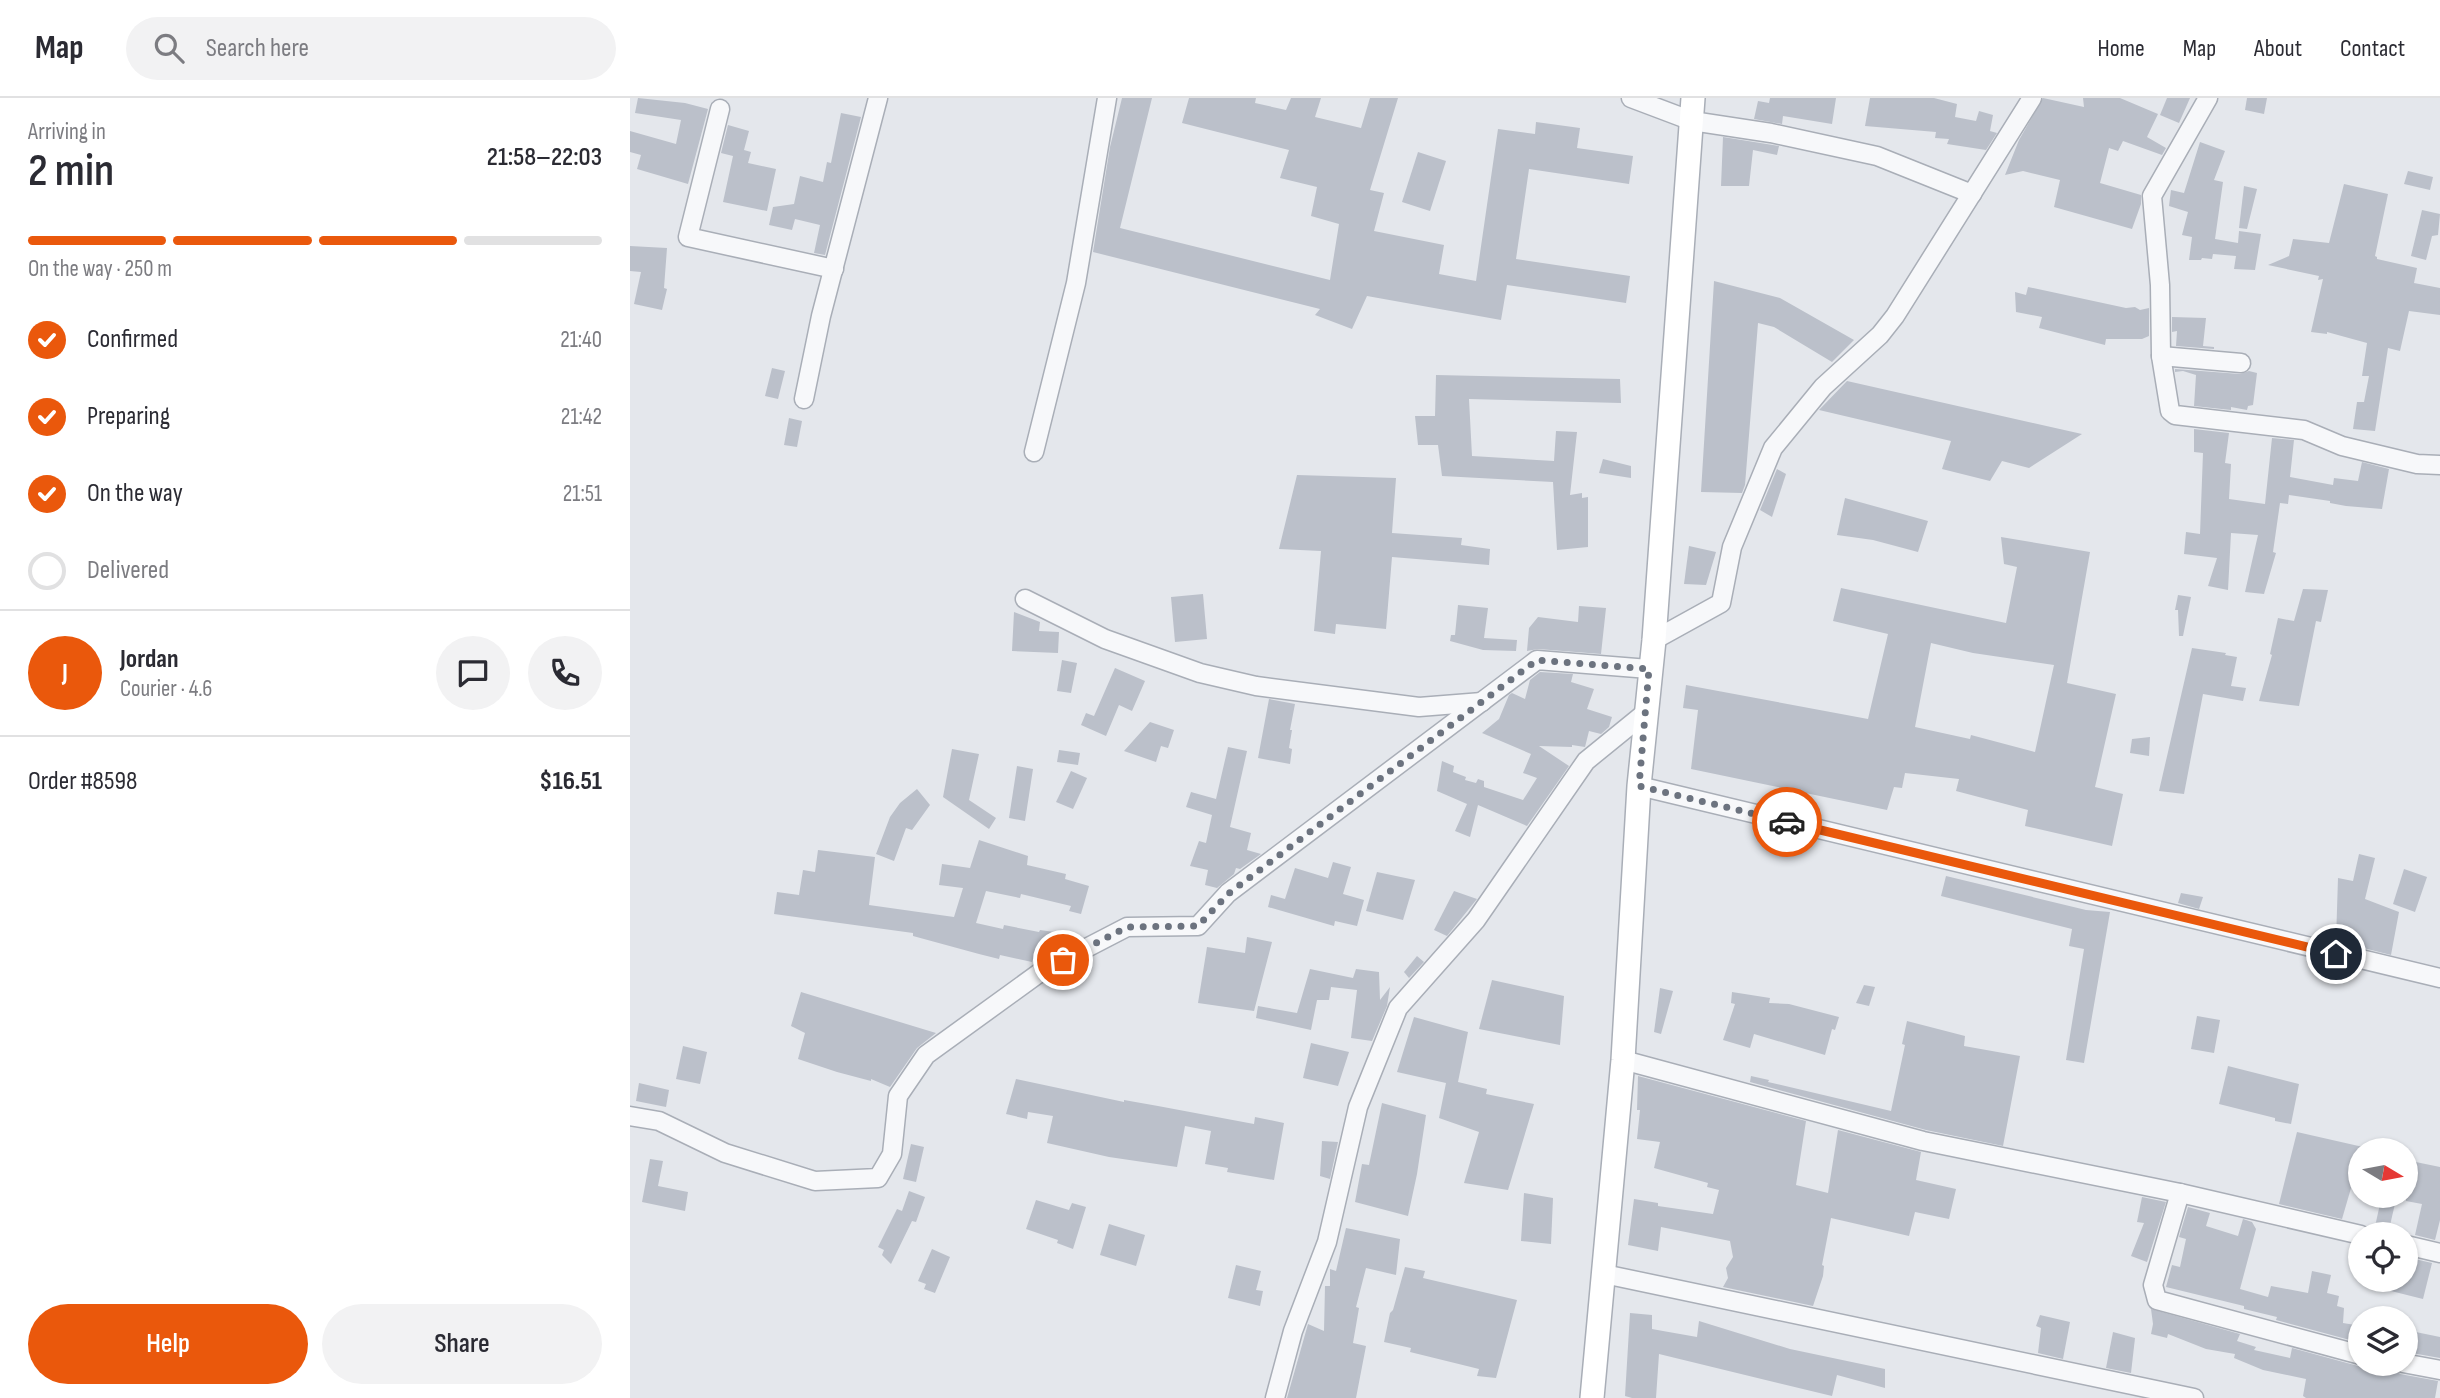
<!DOCTYPE html>
<html lang="en">
<head>
<meta charset="utf-8">
<style>
	body { margin:0; font-family:"Sofia Sans Condensed",sans-serif; background:#f2f2f3; color:#2b2b33; height:100vh; display:flex; flex-direction:column; font-size:26px; white-space:nowrap }
	* { box-sizing:border-box; margin:0 }
	p { font-size:23px; color:#7c7c81 }
	.icon { flex:none; width:38px; height:38px; fill:none; stroke:currentColor; stroke-width:2; stroke-linecap:round; stroke-linejoin:round }
	.map { position:relative; flex:1; overflow:hidden }
	.sheet { display:flex; flex-direction:column; background:#fff; width:630px }
	.sheet>* { flex:none }
	.needle { width:46px; rotate:100deg }
	.buttons { position:absolute; left:1718px; top:1040px; display:grid; gap:14px }
	.buttons a { display:grid; place-items:center; width:70px; height:70px; border-radius:50%; background:#fff; box-shadow:0 2px 5px #0004; font-size:35px }
	.pin { position:absolute; display:grid; place-items:center; width:60px; height:60px; color:#fff; margin:-30px; border:4px solid #fff; border-radius:50%; box-shadow:0 2px 7px #0007 }
	.courier { position:absolute; display:grid; place-items:center; width:70px; height:70px; margin:-35px; border:5px solid #ea580c; border-radius:50%; background:#fff; color:#222; box-shadow:0 2px 9px #0007 }
	.overview em { font-style:normal; font-weight:600 }
	.overview div { display:flex; flex-direction:column-reverse }
	.overview { display:flex; align-items:center; justify-content:space-between; height:119px; padding:0 28px }
	h1 { font-size:46px; font-weight:600; line-height:52px }
	.bar { display:grid; grid-template-columns:repeat(4,1fr); gap:10px 7px; align-content:center; height:84px; padding:0 28px }
	.bar i { height:9px; border-radius:5px; background:#e1e1e2 }
	.bar .selected { background:#ea580c }
	.bar p { grid-column:span 4 }
	.line { display:flex; align-items:center; gap:18px; padding:0 28px; border-top:2px solid #e1e1e2 }
	.line div { flex:1 }
	.round { display:grid; place-items:center; flex:none; width:74px; height:74px; border-radius:37px; background:#f2f2f3 }
	ol { padding:0 28px; list-style:none }
	li { display:flex; align-items:center; gap:21px; height:77px }
	li p { margin-inline-start:auto }
	li .icon { padding:7px; border-radius:50%; background:#ea580c; color:#fff; stroke-width:4 }
	li:last-child { color:#7c7c81 }
	li i { width:38px; height:38px; border:4px solid #e1e1e2; border-radius:50% }
	.cta { display:flex; gap:14px; margin-top:auto; padding:14px 28px }
	.cta a { flex:1; height:80px; border-radius:42px; background:#ea580c; color:#fff; font-size:28px; font-weight:600; line-height:80px; text-align:center }
	.cta a+a { background:#f2f2f3; color:#2b2b33 }
	header { display:flex; align-items:center; gap:42px; box-sizing:border-box; height:98px; padding:0 35px; background:#fff; border-bottom:2px solid #e1e1e2 }
	header strong { font-size:33px }
	nav { display:flex; gap:38px; margin-inline-start:auto; font-size:24px }
	.search { width:490px; height:63px; background:#f2f2f3; display:flex; align-items:center; gap:18px; box-sizing:border-box; padding:0 24px; border-radius:38px; color:#7c7c81; font-size:26px }
	main { display:flex; flex:1; min-height:0 }
	.map>svg:first-child { display:block }
</style>
</head>
<body>
<header>
<strong>Map</strong>
<div class="search"><svg class="icon" aria-label="search" viewBox="0 0 24 24"><circle cx="10" cy="10" r="6"/><path d="M15 15l6 6"/></svg>Search here</div>
<nav><a>Home</a><a>Map</a><a>About</a><a>Contact</a></nav>
</header>
<main>
<section class="sheet">
<div class="overview"><div><h1>2 min</h1><p>Arriving in</p></div><em>21:58–22:03</em></div>
<div class="bar"><i class="selected"></i><i class="selected"></i><i class="selected"></i><i></i><p>On the way · 250 m</p></div>
<ol>
<li><svg class="icon" aria-label="check" viewBox="0 0 24 24"><path d="M5 12l5 5 9-10"/></svg>Confirmed<p>21:40</p></li>
<li><svg class="icon" aria-label="check" viewBox="0 0 24 24"><path d="M5 12l5 5 9-10"/></svg>Preparing<p>21:42</p></li>
<li><svg class="icon" aria-label="check" viewBox="0 0 24 24"><path d="M5 12l5 5 9-10"/></svg>On the way<p>21:51</p></li>
<li><i></i>Delivered</li>
</ol>
<div class="line" style="height:126px"><b class="round" style="background:#ea580c;color:#fff">J</b><div><b>Jordan</b><p>Courier · 4.6</p></div><a class="round"><svg class="icon" aria-label="chat" viewBox="0 0 24 24"><path d="M4 5h16v11H9l-5 4z"/></svg></a><a class="round"><svg class="icon" aria-label="phone" viewBox="0 0 24 24"><path d="M5 4h4l2 5-3 2q2 4 5 5l2-3 5 2v4C11 20 4 13 5 4z"/></svg></a></div>
<div class="line" style="height:91px"><div>Order #8598</div><b>$16.51</b></div>
<div class="cta"><a>Help</a><a>Share</a></div>
</section>
<div class="map">
<svg width="1810" height="1300" viewBox="0 0 1810 1300">
	<rect width="100%" height="100%" fill="#e4e7ec"/>
	<g fill="#bbc0ca" fill-rule="evenodd">
		<polygon points="8,0 55,5 78,11 58,86 7,71 11,57 0,54 0,33 46,46 51,22 5,15"/>
		<polygon points="492,0 522,0 490,130 700,182 709,126 681,118 687,89 650,80 659,52 552,25 559,0 626,0 625,5 656,12 661,0 691,0 685,19 731,30 740,0 768,0 740,92 754,95 744,133 814,147 809,176 846,183 868,31 905,36 906,24 950,30 947,50 1003,58 999,86 899,71 886,161 1000,178 996,205 877,187 871,222 737,198 722,231 685,217 690,211 463,154 480,49"/>
		<polygon points="1140,0 1206,0 1202,26 1153,18 1152,26 1124,21 1128,3 1139,5"/>
		<polygon points="1240,0 1304,0 1327,6 1325,19 1346,23 1349,13 1363,17 1360,33 1367,35 1356,52 1317,46 1319,41 1305,40 1306,34 1235,28"/>
		<polygon points="1413,0 1454,9 1453,0 1490,0 1528,16 1517,39 1536,50 1532,57 1493,43 1488,53 1479,50 1470,85 1511,97 1511,106 1502,131 1424,109 1430,82 1393,73 1375,77 1389,42"/>
		<polygon points="1537,0 1560,0 1549,25 1530,17"/>
		<polygon points="1617,0 1637,0 1634,16 1615,12"/>
		<polygon points="211,15 231,19 195,157 184,155 190,127 165,121 162,132 139,127 143,109 164,106 170,78 193,84 197,64 201,65"/>
		<polygon points="98,27 119,33 114,52 121,54 118,65 146,71 137,113 93,104 103,58 91,55"/>
		<polygon points="1093,39 1149,48 1147,57 1123,52 1119,88 1091,88"/>
		<polygon points="1570,44 1595,53 1584,82 1593,84 1585,141 1608,145 1609,133 1631,136 1625,172 1604,171 1606,158 1583,156 1582,161 1572,160 1571,162 1559,162 1562,139 1552,137 1558,114 1539,108 1541,92 1554,95"/>
		<polygon points="788,54 816,63 800,113 772,104"/>
		<polygon points="1778,73 1803,79 1800,92 1774,86"/>
		<polygon points="1714,86 1758,96 1745,158 1747,159 1747,161 1787,170 1784,185 1810,190 1810,217 1779,213 1770,253 1758,250 1745,333 1723,331 1727,304 1734,304 1739,278 1732,278 1737,245 1697,234 1697,236 1681,234 1693,181 1688,182 1689,178 1638,167 1659,158 1663,141 1699,145"/>
		<polygon points="1614,88 1627,91 1617,131 1609,130"/>
		<polygon points="1792,112 1810,116 1808,137 1802,138 1796,162 1781,158"/>
		<polygon points="0,148 37,150 34,190 37,191 32,212 4,206 11,174 0,173"/>
		<polygon points="1084,183 1150,200 1224,242 1202,264 1144,229 1128,225 1115,387 1112,395 1071,394"/>
		<polygon points="1398,189 1496,210 1505,209 1510,212 1519,210 1519,238 1512,241 1476,241 1475,247 1409,230 1412,219 1386,214 1385,194 1396,197"/>
		<polygon points="1542,219 1576,220 1573,248 1584,249 1584,251 1546,248 1547,233 1542,234"/>
		<polygon points="142,270 155,273 148,301 135,298"/>
		<polygon points="1545,271 1610,276 1619,273 1627,275 1623,307 1618,308 1617,312 1601,309 1601,312 1564,308 1566,277 1553,273 1545,274"/>
		<polygon points="806,277 990,281 991,305 839,301 842,358 924,363 926,333 947,334 940,397 952,395 952,400 958,399 958,449 927,452 923,384 812,378 808,347 788,347 785,318 805,318"/>
		<polygon points="1217,283 1452,336 1399,370 1372,363 1360,383 1312,371 1321,343 1189,312"/>
		<polygon points="159,320 172,323 167,349 154,347"/>
		<polygon points="1564,331 1599,335 1595,365 1601,366 1599,401 1635,406 1642,340 1664,342 1660,379 1703,387 1704,380 1728,383 1732,364 1759,371 1752,411 1716,408 1700,405 1700,403 1659,397 1658,406 1650,405 1643,454 1646,455 1634,496 1615,494 1628,437 1601,435 1598,492 1578,488 1587,460 1554,456 1556,434 1570,436 1573,355 1564,354"/>
		<polygon points="973,361 1001,368 1001,380 969,375"/>
		<polygon points="1147,371 1156,376 1142,419 1130,412"/>
		<polygon points="667,377 766,380 762,435 832,440 831,447 860,451 859,467 762,459 756,531 706,526 705,536 684,533 691,453 649,451"/>
		<polygon points="1215,400 1298,423 1288,454 1243,442 1207,437"/>
		<path d="M1371,439L1460,454L1437,585L1486,596L1465,689L1493,696L1482,748L1395,728L1398,712L1326,693L1329,681L1275,675L1272,690L1264,689L1257,712L1061,671L1068,612L1053,610L1056,587L1238,621L1258,536L1203,523L1211,490L1376,525L1387,469L1374,466ZM1301,545L1343,555L1424,567L1405,654L1341,637L1340,641L1285,629Z"/>
		<polygon points="1059,448 1086,454 1076,487 1054,486"/>
		<polygon points="1673,491 1698,492 1691,524 1686,523 1669,608 1629,603 1642,557 1640,556 1648,520 1664,523"/>
		<polygon points="573,496 577,541 545,544 541,499"/>
		<polygon points="1548,497 1561,499 1553,538 1549,538 1548,512 1545,512"/>
		<polygon points="828,507 858,510 854,540 887,542 886,553 853,552 820,543 821,537 825,537"/>
		<polygon points="949,508 976,510 971,556 908,551 897,553 899,530 908,519 948,524"/>
		<polygon points="384,514 410,524 409,533 429,534 428,555 382,553"/>
		<polygon points="1562,550 1596,555 1595,557 1607,559 1601,588 1616,590 1613,603 1573,596 1554,696 1529,693"/>
		<polygon points="432,562 447,565 441,595 427,593"/>
		<polygon points="485,570 515,583 502,613 489,607 476,638 451,627 456,615 464,618"/>
		<polygon points="910,574 943,576 941,584 964,591 957,611 982,619 979,629 971,636 959,633 955,649 942,647 942,649 909,648 939,668 897,728 848,707 840,739 825,733 837,706 807,693 812,663 824,668 823,674 836,679 835,682 846,685 848,681 854,683 854,689 893,702 907,680 893,675 901,656 852,635 869,621 879,597 882,595 895,601 900,582"/>
		<polygon points="639,601 665,606 660,632 662,632 659,650 662,651 660,666 628,660"/>
		<polygon points="520,624 544,632 538,650 531,648 526,664 494,653"/>
		<polygon points="1520,639 1519,658 1500,655 1502,641"/>
		<polygon points="598,649 617,653 600,729 621,735 617,752 631,756 610,771 606,770 604,776 587,790 575,787 578,772 560,768 569,743 576,745 582,717 556,709 561,694 586,701"/>
		<polygon points="322,651 349,656 339,702 366,720 359,731 313,699"/>
		<polygon points="429,652 450,655 448,667 427,664"/>
		<polygon points="387,668 403,671 395,723 379,720"/>
		<polygon points="441,673 457,680 443,711 426,704"/>
		<polygon points="287,691 300,707 282,732 276,730 264,763 246,756 260,719 270,705"/>
		<polygon points="349,742 398,758 397,767 436,776 435,781 459,788 451,816 439,813 441,808 391,796 390,800 356,793 346,825 373,831 374,827 409,834 410,832 452,838 409,862 403,861 402,864 370,857 369,861 349,856 283,838 283,835 144,816 147,794 169,797 173,772 185,774 188,752 245,759 239,807 324,819 333,790 309,787 312,766 340,770"/>
		<polygon points="1729,756 1745,760 1735,801 1769,814 1761,857 1706,843 1708,780 1723,783"/>
		<polygon points="703,764 721,769 713,796 734,802 727,828 705,823 704,828 638,809 641,797 655,801 665,770 698,780"/>
		<polygon points="1774,771 1797,779 1785,814 1763,806"/>
		<polygon points="747,774 785,782 773,822 736,813"/>
		<polygon points="1316,778 1456,812 1480,814 1454,965 1436,962 1454,851 1439,848 1442,831 1311,798"/>
		<polygon points="824,793 847,801 817,838 804,832"/>
		<polygon points="1551,795 1573,799 1569,811 1548,805"/>
		<polygon points="617,839 642,844 624,913 568,905 577,849 615,855"/>
		<polygon points="787,858 794,864 779,880 774,874"/>
		<polygon points="680,871 723,880 726,871 749,874 750,902 760,889 757,908 742,943 721,940 727,892 701,889 699,902 687,902 681,932 626,920 628,908 667,915"/>
		<polygon points="862,882 934,898 930,947 849,931"/>
		<polygon points="1234,887 1245,889 1239,908 1226,905"/>
		<polygon points="1030,890 1043,893 1031,936 1024,934"/>
		<polygon points="171,894 306,935 287,950 260,989 241,981 241,983 207,974 168,961 175,935 161,928"/>
		<polygon points="1102,894 1140,900 1139,905 1159,906 1209,919 1205,932 1202,931 1195,957 1124,936 1120,950 1093,942 1105,906 1101,905"/>
		<polygon points="1567,918 1590,922 1584,955 1561,951"/>
		<polygon points="784,919 838,934 828,984 857,991 856,996 904,1006 878,1092 834,1085 849,1034 809,1020 816,985 767,974"/>
		<polygon points="1277,923 1335,938 1334,948 1390,958 1373,1048 1296,1032 1120,984 1121,978 1139,982 1138,984 1261,1013 1275,947 1272,946"/>
		<polygon points="681,945 719,954 708,988 673,980"/>
		<polygon points="53,948 77,954 70,986 46,981"/>
		<polygon points="1598,968 1669,986 1661,1026 1645,1023 1645,1020 1589,1006"/>
		<polygon points="1008,978 1176,1023 1166,1087 1198,1095 1208,1032 1291,1054 1286,1082 1326,1091 1319,1121 1285,1114 1279,1138 1201,1120 1192,1167 1194,1168 1193,1178 1183,1208 1093,1189 1098,1180 1096,1170 1103,1159 1100,1143 1031,1129 1028,1153 998,1147 1004,1101 1028,1105 1028,1108 1083,1116 1089,1092 1077,1089 1078,1085 1024,1070 1030,1044 1007,1041 1010,1012 1007,1012"/>
		<polygon points="386,981 494,1004 494,1002 528,1008 624,1026 625,1019 654,1025 644,1082 597,1074 598,1070 575,1066 581,1033 555,1028 547,1069 479,1059 417,1045 423,1018 398,1014 397,1021 376,1016"/>
		<polygon points="9,985 39,992 36,1009 6,1003"/>
		<polygon points="752,1005 796,1017 787,1076 778,1118 725,1104 732,1066 739,1067"/>
		<polygon points="1667,1034 1733,1049 1712,1121 1649,1106"/>
		<polygon points="692,1043 708,1044 700,1081 690,1078"/>
		<polygon points="281,1046 294,1049 286,1084 273,1081"/>
		<polygon points="20,1061 33,1063 28,1088 58,1094 55,1113 12,1104"/>
		<polygon points="1776,1062 1810,1069 1810,1122 1805,1142 1785,1137 1792,1106 1776,1103"/>
		<polygon points="279,1093 295,1099 286,1124 282,1123 261,1166 252,1157 254,1152 248,1149 267,1111 272,1113"/>
		<polygon points="894,1095 923,1100 921,1146 891,1143"/>
		<polygon points="1752,1097 1767,1097 1758,1136 1744,1133"/>
		<polygon points="1512,1099 1536,1104 1517,1164 1501,1158 1514,1125 1507,1124"/>
		<polygon points="406,1102 439,1112 442,1105 456,1109 443,1151 427,1145 428,1142 396,1131"/>
		<polygon points="1558,1109 1580,1115 1576,1128 1608,1138 1613,1121 1622,1124 1626,1131 1610,1191 1638,1199 1641,1188 1678,1195 1682,1173 1701,1177 1697,1195 1709,1198 1707,1208 1714,1210 1713,1225 1731,1228 1731,1245 1646,1222 1647,1219 1614,1211 1614,1208 1536,1189 1542,1167 1550,1169 1556,1141 1549,1139"/>
		<polygon points="479,1126 515,1137 506,1168 470,1157"/>
		<polygon points="716,1130 770,1141 766,1177 736,1170 726,1209 729,1210 723,1245 736,1248 726,1300 657,1300 678,1226 694,1233 695,1188 700,1188 700,1171 706,1173"/>
		<polygon points="302,1151 320,1159 305,1195 294,1191 296,1186 288,1183"/>
		<polygon points="1776,1159 1802,1165 1793,1201 1753,1191 1756,1181 1776,1181"/>
		<polygon points="606,1167 631,1173 626,1192 633,1193 630,1208 598,1200"/>
		<polygon points="775,1169 795,1173 793,1180 887,1202 866,1280 847,1278 849,1271 780,1254 781,1250 754,1244 760,1215 763,1212"/>
		<polygon points="1521,1211 1610,1236 1607,1243 1626,1249 1624,1252 1660,1260 1662,1250 1728,1268 1739,1265 1762,1268 1770,1276 1808,1283 1805,1300 1676,1300 1673,1298 1676,1281 1633,1272 1604,1260 1605,1256 1576,1251 1538,1236 1537,1240 1521,1236 1523,1226"/>
		<polygon points="1000,1215 1022,1217 1022,1231 1033,1233 1067,1239 1069,1223 1160,1251 1255,1271 1255,1290 1207,1277 1202,1298 1029,1256 1026,1300 1002,1300 995,1298"/>
		<polygon points="1410,1217 1440,1224 1433,1261 1408,1255 1411,1230 1406,1228"/>
		<polygon points="1776,1232 1810,1239 1810,1260 1776,1254"/>
		<polygon points="1483,1234 1505,1240 1501,1275 1476,1270"/>
	</g>
	<g fill="none" stroke-linecap="round" stroke-linejoin="round">
		<defs>
			<g id="street">
				<polyline points="1001,0 1062,23 1141,35 1247,58 1342,96"/>
				<polyline points="1578,0 1522,98 1530,187 1531,258 1540,313 1545,317 1674,332 1712,348 1787,366 1810,367"/>
				<polyline points="90,11 58,139 204,171"/>
				<polyline points="1531,258 1611,265"/>
				<polyline points="174,301 191,218 248,0"/>
				<polyline points="404,354 446,185 477,0"/>
				<polyline points="395,501 475,541 570,575 626,588 789,609 852,604"/>
				<polyline points="1024,542 1091,505 1102,449 1143,350 1193,289 1250,237 1265,218 1402,0"/>
				<polyline points="1009,688 1810,880"/>
				<polyline points="993,962 1293,1043 1550,1095 1731,1137"/>
				<polyline points="0,1018 29,1023 95,1055 185,1083 248,1080 262,1056 268,998 296,957 412,873 497,829 568,828 598,795 907,562 1019,571"/>
				<polyline points="1550,1095 1523,1187 1527,1202 1731,1257"/>
				<polyline points="1776,1147 1810,1155"/>
				<polyline points="974,1176 1564,1300"/>
				<polyline points="1773,1265 1810,1272"/>
				<polyline points="645,1300 663,1233 697,1144 728,1009 768,910 846,822 956,663 1015,615"/>
			</g>
			<polyline id="secondary" points="962,1300 993,962 1009,688 1024,542 1063,0"/>
		</defs>
		<use href="#street" stroke="#a9aeb7" stroke-width="21"/>
		<use href="#secondary" stroke="#a9aeb7" stroke-width="26"/>
		<use href="#street" stroke="#f7f8fa" stroke-width="18"/>
		<use href="#secondary" stroke="#fff" stroke-width="23"/>
	</g>
	<g fill="none" stroke-linecap="round" stroke-linejoin="round">
		<polyline stroke="#6c737f" stroke-width="7" stroke-dasharray="0 12.6" points="433,862 497,829 568,828 598,796 907,562 1019,571 1009,688 1157,724"/>
		<polyline stroke="#ea580c" stroke-width="9" points="1157,724 1706,856"/>
	</g>
</svg>
<div class="buttons">
<a><svg class="needle" viewBox="-14 -14 28 28"><path d="M0-13l5 13h-10z" fill="#e53935"/><path d="M0 13l5-13h-10z" fill="#7c7c81"/></svg></a>
<a><svg class="icon" aria-label="locate" viewBox="0 0 24 24"><circle cx="12" cy="12" r="6"/><path d="M12 2v4M12 18v4M2 12h4M18 12h4"/></svg></a>
<a><svg class="icon" aria-label="layers" viewBox="0 0 24 24"><path d="M12 4l9 5-9 5-9-5zM3 14l9 5 9-5"/></svg></a>
</div>
<div class="pin" style="left:433px;top:862px;background:#ea580c"><svg class="icon" aria-label="bag" viewBox="0 0 24 24"><path d="M5 8h14l-1 12H6zM9 8a3 3 0 0 1 6 0"/></svg></div>
<div class="pin" style="left:1706px;top:856px;background:#1f2937"><svg class="icon" aria-label="home" viewBox="0 0 24 24"><path d="M3 11l9-7 9 7M6 9v11h12V9"/></svg></div>
<div class="courier" style="left:1157px;top:724px"><svg class="icon" aria-label="car" viewBox="0 0 24 24"><path d="M5 17H2v-5l4-1 3-4h7l3 4 3 1v5h-3M9 17h6M6 11h13"/><circle cx="7" cy="17" r="2"/><circle cx="17" cy="17" r="2"/></svg></div>
</div>
</main>
</body>
</html>
